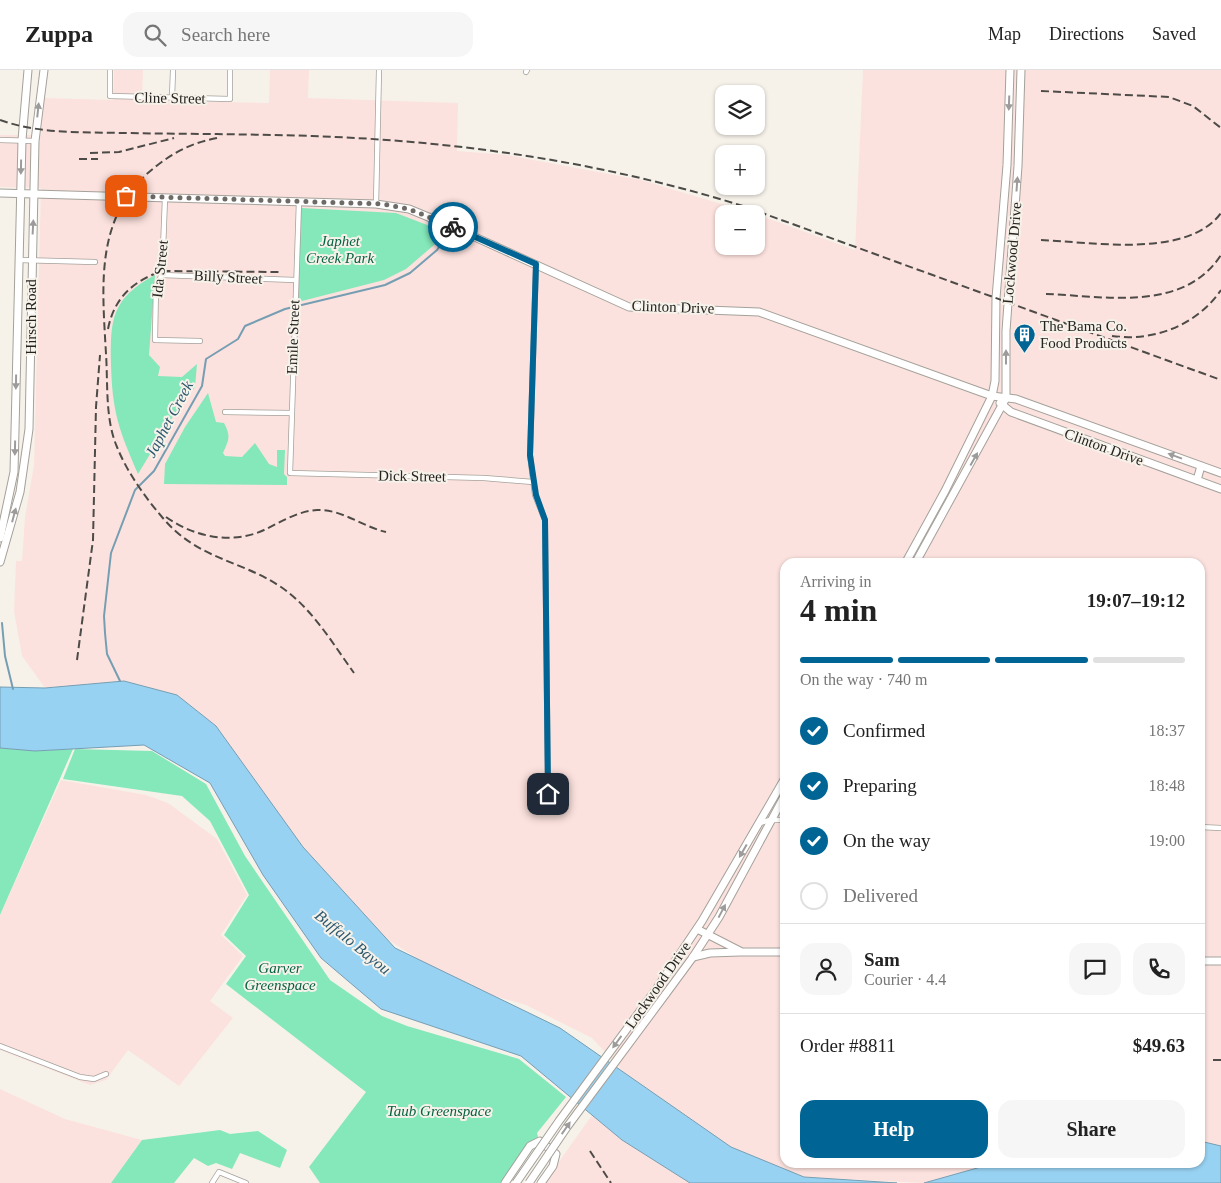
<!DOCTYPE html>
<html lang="en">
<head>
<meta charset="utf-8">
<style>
	body { margin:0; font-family:"Times New Roman",serif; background:#f6f6f6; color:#222; height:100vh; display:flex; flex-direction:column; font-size:19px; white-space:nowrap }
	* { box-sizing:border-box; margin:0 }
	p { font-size:16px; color:#767676 }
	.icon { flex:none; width:28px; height:28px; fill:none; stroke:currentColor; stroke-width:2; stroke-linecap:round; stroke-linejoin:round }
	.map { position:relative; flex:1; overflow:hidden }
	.side { position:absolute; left:780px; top:488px; width:425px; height:610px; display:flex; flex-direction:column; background:#fff; border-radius:15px; box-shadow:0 1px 4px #0004 }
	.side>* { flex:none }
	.controls { position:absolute; left:715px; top:15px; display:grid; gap:10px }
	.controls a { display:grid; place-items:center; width:50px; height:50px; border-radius:10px; background:#fff; box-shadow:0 1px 4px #0004; font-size:25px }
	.pin { position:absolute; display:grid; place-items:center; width:42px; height:42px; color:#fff; margin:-21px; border-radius:10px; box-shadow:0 2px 8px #0006 }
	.courier { position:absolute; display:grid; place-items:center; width:50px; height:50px; margin:-25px; border:4px solid #006594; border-radius:50%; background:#fff; color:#222; box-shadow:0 1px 6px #0007 }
	.headline em { font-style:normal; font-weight:600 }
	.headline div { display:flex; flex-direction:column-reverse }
	.headline { display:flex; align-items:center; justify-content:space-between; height:85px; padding:0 20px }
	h1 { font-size:32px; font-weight:600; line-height:38px }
	.bar { display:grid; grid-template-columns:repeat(4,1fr); gap:8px 5px; align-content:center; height:60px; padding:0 20px }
	.bar i { height:6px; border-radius:4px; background:#e0e0e0 }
	.bar .active { background:#006594 }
	.bar p { grid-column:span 4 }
	.line { display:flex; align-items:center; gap:12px; padding:0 20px; border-top:1px solid #e0e0e0 }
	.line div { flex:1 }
	.round { display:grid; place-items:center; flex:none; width:52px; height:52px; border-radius:15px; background:#f6f6f6 }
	ol { padding:0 20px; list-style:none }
	li { display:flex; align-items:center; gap:15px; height:55px }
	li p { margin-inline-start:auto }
	li .icon { padding:5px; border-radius:50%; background:#006594; color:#fff; stroke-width:4 }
	li:last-child { color:#767676 }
	li i { width:28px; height:28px; border:2px solid #e0e0e0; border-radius:50% }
	.action { display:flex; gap:10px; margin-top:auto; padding:10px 20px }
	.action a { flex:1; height:58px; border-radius:15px; background:#006594; color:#fff; font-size:20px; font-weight:600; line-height:58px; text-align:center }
	.action a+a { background:#f6f6f6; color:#222 }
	header { display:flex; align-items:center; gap:30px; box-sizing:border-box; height:70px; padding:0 25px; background:#fff; border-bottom:1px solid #e0e0e0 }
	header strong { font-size:24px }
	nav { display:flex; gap:28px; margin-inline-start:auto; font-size:18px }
	.search { width:350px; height:45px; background:#f6f6f6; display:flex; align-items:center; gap:12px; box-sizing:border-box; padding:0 18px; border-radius:15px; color:#767676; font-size:19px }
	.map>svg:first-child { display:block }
</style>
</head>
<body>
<header>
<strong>Zuppa</strong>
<div class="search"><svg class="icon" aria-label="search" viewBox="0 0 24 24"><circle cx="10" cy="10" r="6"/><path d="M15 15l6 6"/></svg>Search here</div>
<nav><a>Map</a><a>Directions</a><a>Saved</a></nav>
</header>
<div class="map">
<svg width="1221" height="1113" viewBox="0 0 1221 1113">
	<rect width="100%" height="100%" fill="#f6f2ea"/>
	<g fill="#fce2de">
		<polygon points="114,0 143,0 142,30 269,33 270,0 309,0 308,28 458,33 457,81 507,85 641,110 755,144 724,144 724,176 756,176 756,144 855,180 863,0 1221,0 1221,1076 1200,1071 1200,492 785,492 785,1092 995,1093 924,1113 804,1107 710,1070 631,1010 592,968 526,935 460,916 384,867 303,777 216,656 177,625 124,611 45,618 22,586 14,541 16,491 22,491 25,447 34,395 41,118 0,117 0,65 41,65 43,28 113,30"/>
		<polygon points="61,710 146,725 168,733 217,769 247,825 221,865 243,886 210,931 233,948 179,1016 128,980 106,1010 90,1015 0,980 0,845"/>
		<polygon points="0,1019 65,1049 142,1070 111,1113 0,1113"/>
		<polygon points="592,1045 622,1070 694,1113 544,1113"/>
	</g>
	<g fill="#84e8ba">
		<polygon points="301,138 396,143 448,163 406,199 384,210 298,232"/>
		<path d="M155,205L149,285L160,297L158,306L182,307L197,294L195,317L175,343L138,404C119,360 112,342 111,293C110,249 112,228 155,205Z"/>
		<path d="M208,323L216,352L224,353C231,366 229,370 223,383L225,386L242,387L255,373L269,394L277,397V380H285L284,404L287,407V415L164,414L165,394L185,357Z"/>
		<polygon points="0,678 35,681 73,679 0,845"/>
		<polygon points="75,679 152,681 206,714 245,786 330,910 382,946 407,956 519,989 566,1027 537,1063 538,1067 529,1073 501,1113 320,1113 309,1097 366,1022 226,914 246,886 224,865 249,825 210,751 182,726 63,709"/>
		<polygon points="220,1060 230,1064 258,1061 287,1080 280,1098 240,1083 232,1099 216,1093 208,1096 194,1088 174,1113 111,1113 142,1070"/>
	</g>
	<g fill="#98d2f2" stroke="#769eb3">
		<polygon points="124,611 177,625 216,656 303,777 395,878 560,958 731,1077 804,1107 897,1113 690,1113 622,1070 521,986 381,939 321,888 263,805 210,713 144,675 35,681 0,678 0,617 45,618"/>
		<polygon points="1200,1071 1221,1076 1221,1113 924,1113 995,1093 1200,1092"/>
	</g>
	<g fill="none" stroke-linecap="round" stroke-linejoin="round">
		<g stroke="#769eb3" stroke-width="2">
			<polyline points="2,553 5,586 13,619"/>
			<polyline points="120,611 107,584 105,563 104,546 111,483 135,420 154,401 202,316 206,289 238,269 245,256 285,239 385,215 410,203 437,180 445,168"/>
		</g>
		<defs>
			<g id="street">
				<polyline points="110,0 110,26 230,29 230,0"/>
				<polyline points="526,2 527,0"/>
				<polyline points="172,28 173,0"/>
				<polyline points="0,70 35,71"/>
				<polyline points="165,128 162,205 156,215 155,270 200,271"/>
				<polyline points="299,131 290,403 484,408 533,412"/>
				<polyline points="376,134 379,0"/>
				<polyline points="19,190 95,192"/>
				<polyline points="536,194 530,385 535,425 545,450 548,724"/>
				<polyline points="162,205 295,210"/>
				<polyline points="225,342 291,343"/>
				<polyline points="760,753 770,750 785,750"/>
				<polyline points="1200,757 1221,758"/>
				<polyline points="0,976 80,1007 94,1009 106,1004"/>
				<polyline points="212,1113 219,1102 246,1113"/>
			</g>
			<g id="secondary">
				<polyline points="0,123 376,134 409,139 455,158 629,237 759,242 978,321 992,326 1016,329 1221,403"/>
				<polyline points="1000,333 1011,342 1221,419"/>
				<polyline points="1197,410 1201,396"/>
				<polyline points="0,468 14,402 22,70 28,0"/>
				<polyline points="0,492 20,422 29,359 35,71 44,0"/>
				<polyline points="906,492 945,421 992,326 995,311 996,228 1007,95 1010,0"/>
				<polyline points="916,492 1006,328 1006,261 1018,96 1021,0"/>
				<polyline points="697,859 742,882 785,882"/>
				<polyline points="693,887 710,883 740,882"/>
				<polyline points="1200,891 1221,891"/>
				<polyline points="657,918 702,851 785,708"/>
				<polyline points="665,925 693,887 719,847 785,725"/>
				<polyline points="505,1113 530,1076 540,1071 556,1084 553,1096 541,1113"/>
			</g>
		</defs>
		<use href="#street" stroke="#a4a19a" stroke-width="6"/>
		<use href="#secondary" stroke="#a4a19a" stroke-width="9"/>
		<use href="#street" stroke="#fff" stroke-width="4.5"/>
		<use href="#secondary" stroke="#fff" stroke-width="7"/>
		<g stroke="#4d4b47" stroke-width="2" stroke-dasharray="8 4" stroke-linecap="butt">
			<polyline points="1041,21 1169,27 1193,36 1221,58"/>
			<path d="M0,50C39,64 82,62 123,63C186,64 249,64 312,66C459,71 602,92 743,136L1221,310"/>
			<path d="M217,68C195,72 176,81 159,94C94,142 102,212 106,284C108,314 105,349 117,377C127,402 145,427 162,447C198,490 239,489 281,517C312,538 333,574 354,603"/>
			<polyline points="90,83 119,82 174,68"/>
			<polyline points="79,89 98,89"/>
			<path d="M1041,170C1092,172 1187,189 1221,143"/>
			<path d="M1046,224C1105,226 1183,243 1221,185"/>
			<path d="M108,259C114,228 133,211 162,201L279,202"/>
			<path d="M1112,266C1154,272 1197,255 1221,220"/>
			<path d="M166,447C194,467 232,475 264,460C281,452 298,441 317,440C342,439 363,457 386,462"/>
			<polyline points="77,590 93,470 96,337 100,285"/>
			<polyline points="1213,990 1221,990"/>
			<polyline points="590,1081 611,1113"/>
		</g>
		<defs>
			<g id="secondary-bridge">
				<polyline points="516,1113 559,1051 657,918"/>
				<polyline points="529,1113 567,1057 665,925"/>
			</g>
		</defs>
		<use href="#secondary-bridge" stroke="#a4a19a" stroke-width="9" stroke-linecap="butt"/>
		<use href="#secondary-bridge" stroke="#fff" stroke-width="7"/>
	</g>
	<defs><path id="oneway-solid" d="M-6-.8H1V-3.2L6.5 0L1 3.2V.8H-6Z" transform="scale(1.25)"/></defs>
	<g fill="#9d9c9b">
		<use href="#oneway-solid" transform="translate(1009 33) rotate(92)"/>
		<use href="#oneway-solid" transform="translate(38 40) rotate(-84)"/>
		<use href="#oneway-solid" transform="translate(21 97) rotate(91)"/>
		<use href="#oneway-solid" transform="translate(1017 114) rotate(-86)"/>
		<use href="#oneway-solid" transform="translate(33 157) rotate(-87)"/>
		<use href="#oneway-solid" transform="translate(1006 287) rotate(-90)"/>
		<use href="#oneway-solid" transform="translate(16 312) rotate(91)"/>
		<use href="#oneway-solid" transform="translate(15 378) rotate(91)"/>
		<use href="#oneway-solid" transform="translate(1175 386) rotate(-160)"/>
		<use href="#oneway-solid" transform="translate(974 389) rotate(-61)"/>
		<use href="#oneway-solid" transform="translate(14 445) rotate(-75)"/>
		<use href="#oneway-solid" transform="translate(743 781) rotate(120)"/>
		<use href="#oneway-solid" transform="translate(722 841) rotate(-62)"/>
		<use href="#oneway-solid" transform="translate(617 972) rotate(126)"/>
		<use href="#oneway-solid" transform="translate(566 1058) rotate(-55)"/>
	</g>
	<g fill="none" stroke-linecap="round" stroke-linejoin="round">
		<polyline stroke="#6e6b67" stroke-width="5" stroke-dasharray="0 9" points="126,126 383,134 409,139 453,157"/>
		<polyline stroke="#006594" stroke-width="6" points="453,157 536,194 530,385 536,425 545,450 548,724"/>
	</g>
	<defs>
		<symbol id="building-pin" viewBox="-11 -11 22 30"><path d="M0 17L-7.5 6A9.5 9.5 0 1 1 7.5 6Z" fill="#006594" stroke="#f6f2ea"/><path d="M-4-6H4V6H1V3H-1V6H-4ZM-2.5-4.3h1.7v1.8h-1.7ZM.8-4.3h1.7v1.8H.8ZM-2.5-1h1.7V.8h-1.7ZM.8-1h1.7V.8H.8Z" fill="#fff"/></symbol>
	</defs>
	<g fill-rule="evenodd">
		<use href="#building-pin" x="1012" y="252" width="25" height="34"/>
	</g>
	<g text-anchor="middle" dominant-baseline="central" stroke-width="4" stroke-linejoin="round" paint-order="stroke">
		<g font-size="15" fill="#252320" stroke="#f6f2ea">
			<text transform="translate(170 28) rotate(1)">Cline Street</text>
			<text transform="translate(1012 183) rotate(-85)">Lockwood Drive</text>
			<text transform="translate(160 199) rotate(-84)">Ida Street</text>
			<text transform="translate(228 207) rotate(3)">Billy Street</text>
			<text transform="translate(673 237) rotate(2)">Clinton Drive</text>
			<text transform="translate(31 247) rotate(-90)">Hirsch Road</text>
			<text transform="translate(293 267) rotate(-88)">Emile Street</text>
			<text transform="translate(1104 377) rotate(20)">Clinton Drive</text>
			<text transform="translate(412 406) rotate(1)">Dick Street</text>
			<text transform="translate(658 915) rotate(-55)">Lockwood Drive</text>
		</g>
		<g font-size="15" font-style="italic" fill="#076243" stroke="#f6f2ea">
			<text x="340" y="171">Japhet<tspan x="340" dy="17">Creek Park</tspan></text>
			<text x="280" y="898">Garver<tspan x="280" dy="17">Greenspace</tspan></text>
			<text x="439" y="1041">Taub Greenspace</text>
		</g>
		<g font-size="15" fill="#252320" stroke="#f6f2ea" text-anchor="start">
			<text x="1040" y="256">The Bama Co.<tspan x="1040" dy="17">Food Products</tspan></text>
		</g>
		<g font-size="16" font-style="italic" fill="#2c586f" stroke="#f6f2ea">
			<text transform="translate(169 349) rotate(-62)">Japhet Creek</text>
			<text transform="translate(353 872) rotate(39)">Buffalo Bayou</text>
		</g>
	</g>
</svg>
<div class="controls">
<a><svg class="icon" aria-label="layers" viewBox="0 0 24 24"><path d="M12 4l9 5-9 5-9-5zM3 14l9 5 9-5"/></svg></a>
<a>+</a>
<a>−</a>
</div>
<div class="pin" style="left:126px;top:126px;background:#ea580c"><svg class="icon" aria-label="bag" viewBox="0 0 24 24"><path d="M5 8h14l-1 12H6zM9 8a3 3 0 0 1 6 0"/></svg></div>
<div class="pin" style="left:548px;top:724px;background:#1f2937"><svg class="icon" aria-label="home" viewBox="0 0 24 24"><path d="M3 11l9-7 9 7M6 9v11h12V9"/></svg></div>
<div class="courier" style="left:453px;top:157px"><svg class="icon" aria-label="bike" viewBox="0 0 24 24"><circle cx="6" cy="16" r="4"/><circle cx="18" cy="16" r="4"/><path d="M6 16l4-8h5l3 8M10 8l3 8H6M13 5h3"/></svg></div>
<section class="side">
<div class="headline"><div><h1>4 min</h1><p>Arriving in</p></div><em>19:07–19:12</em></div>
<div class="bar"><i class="active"></i><i class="active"></i><i class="active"></i><i></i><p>On the way · 740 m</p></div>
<ol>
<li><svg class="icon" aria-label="check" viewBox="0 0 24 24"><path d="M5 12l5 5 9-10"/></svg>Confirmed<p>18:37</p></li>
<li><svg class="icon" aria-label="check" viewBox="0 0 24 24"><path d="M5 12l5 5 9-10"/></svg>Preparing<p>18:48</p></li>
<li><svg class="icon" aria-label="check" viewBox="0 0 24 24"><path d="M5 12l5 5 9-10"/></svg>On the way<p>19:00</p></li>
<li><i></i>Delivered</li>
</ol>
<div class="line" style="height:90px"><a class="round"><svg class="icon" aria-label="person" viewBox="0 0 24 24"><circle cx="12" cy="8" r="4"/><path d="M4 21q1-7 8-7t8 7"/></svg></a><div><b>Sam</b><p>Courier · 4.4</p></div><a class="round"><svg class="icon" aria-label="chat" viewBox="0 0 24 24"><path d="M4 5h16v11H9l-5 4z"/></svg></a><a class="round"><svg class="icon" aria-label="phone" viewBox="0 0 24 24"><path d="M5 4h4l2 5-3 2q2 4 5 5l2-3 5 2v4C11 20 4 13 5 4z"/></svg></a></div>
<div class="line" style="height:65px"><div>Order #8811</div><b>$49.63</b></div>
<div class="action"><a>Help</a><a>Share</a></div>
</section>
</div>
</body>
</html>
